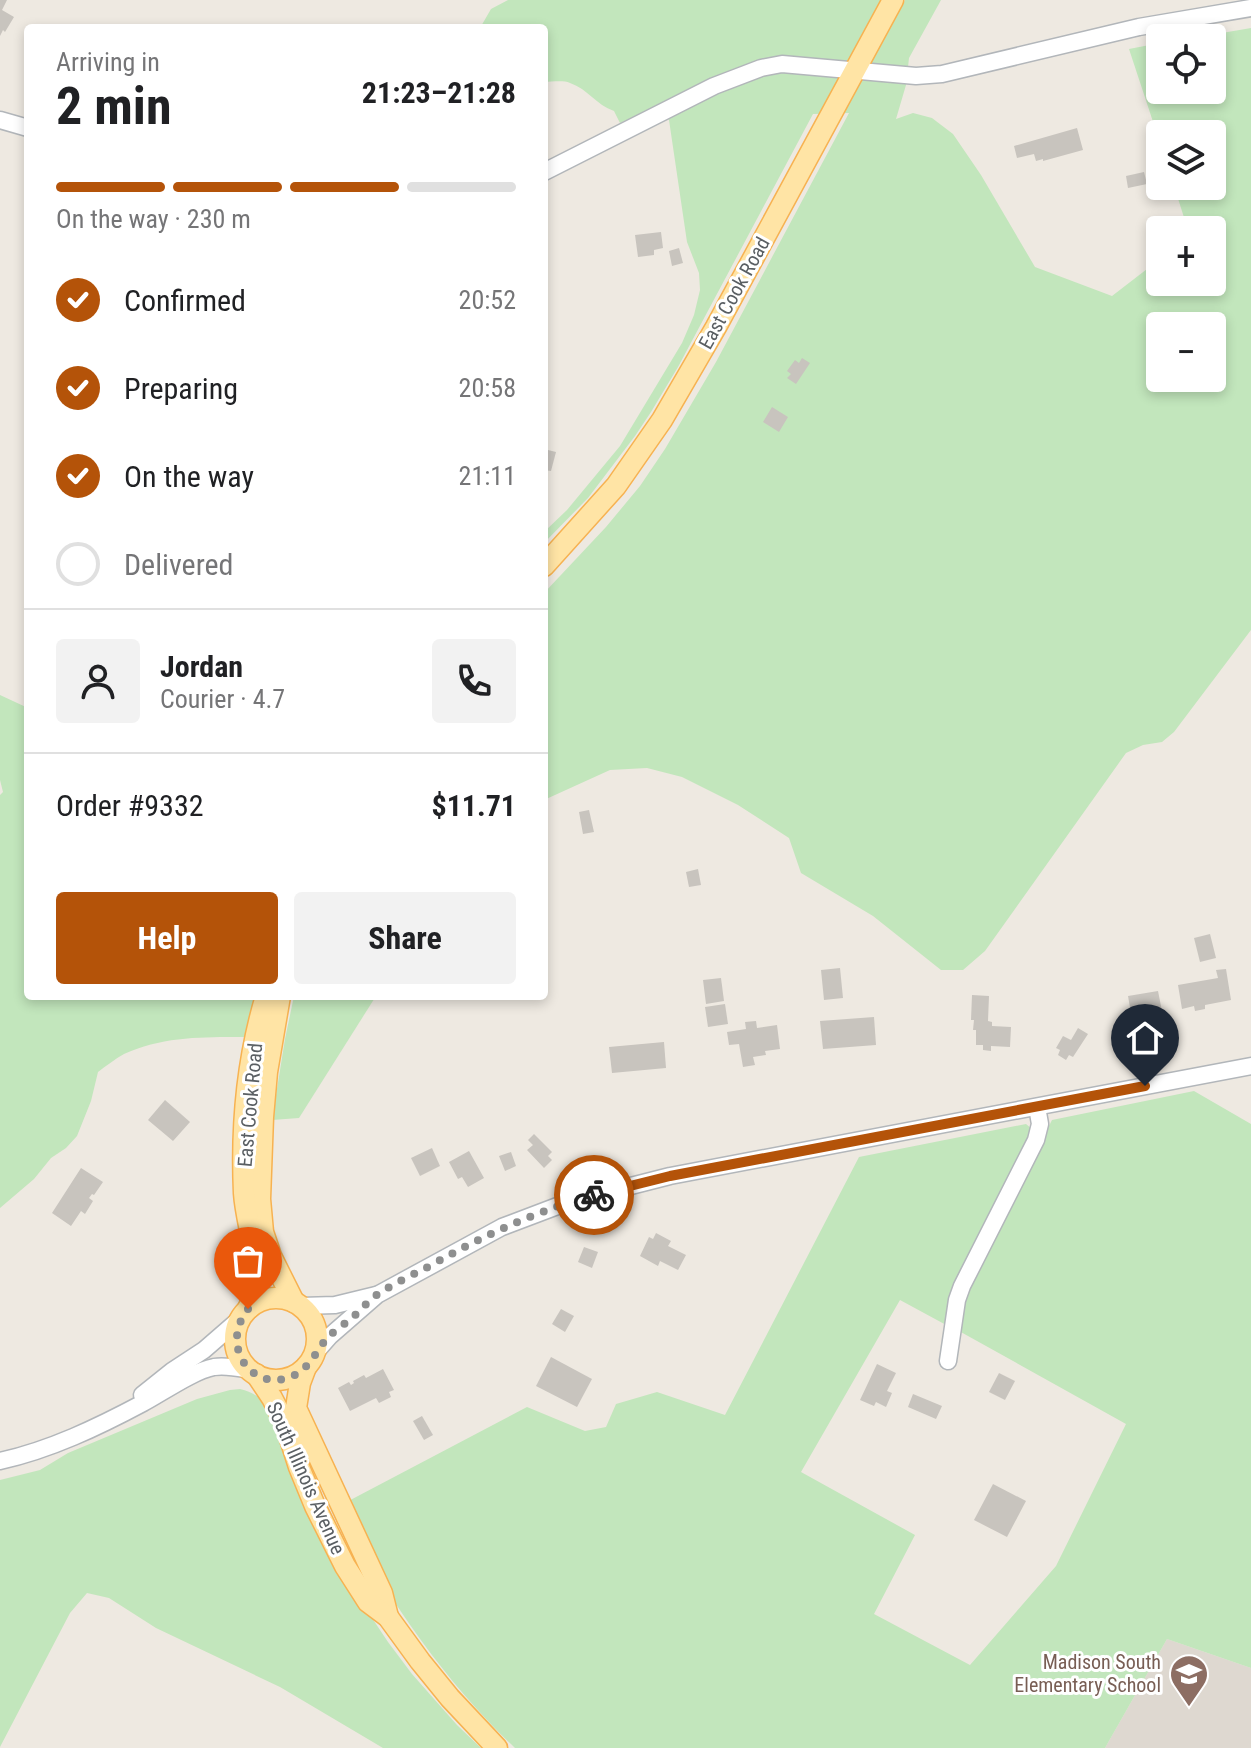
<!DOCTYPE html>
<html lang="en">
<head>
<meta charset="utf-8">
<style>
	body { margin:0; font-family:"Roboto Condensed",sans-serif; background:#f2f2f2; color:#202124; height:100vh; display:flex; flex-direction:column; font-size:30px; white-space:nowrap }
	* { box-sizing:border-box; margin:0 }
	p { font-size:26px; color:#757577 }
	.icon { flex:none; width:44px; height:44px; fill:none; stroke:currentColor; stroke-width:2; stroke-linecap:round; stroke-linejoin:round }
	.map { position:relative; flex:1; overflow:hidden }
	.panel { position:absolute; left:24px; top:24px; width:524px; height:976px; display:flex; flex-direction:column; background:#fff; border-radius:8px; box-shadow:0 4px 12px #0003 }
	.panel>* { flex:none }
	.fabs { position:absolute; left:1146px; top:24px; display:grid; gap:16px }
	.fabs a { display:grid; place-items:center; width:80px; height:80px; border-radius:8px; background:#fff; box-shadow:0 4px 12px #0003; font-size:40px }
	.pin { position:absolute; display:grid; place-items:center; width:68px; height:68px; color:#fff; margin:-82px -34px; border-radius:50% 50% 50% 0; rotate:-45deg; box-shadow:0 0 8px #0007 }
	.pin .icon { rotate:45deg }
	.courier { position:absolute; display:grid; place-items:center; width:80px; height:80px; margin:-40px; border:6px solid #b45309; border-radius:50%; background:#fff; color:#222; box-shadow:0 2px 10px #0007 }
	.headline em { font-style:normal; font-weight:700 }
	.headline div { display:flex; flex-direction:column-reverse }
	.headline { display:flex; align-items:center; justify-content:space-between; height:136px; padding:0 32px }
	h1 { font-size:52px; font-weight:700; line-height:60px }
	.bar { display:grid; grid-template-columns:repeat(4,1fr); gap:12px 8px; align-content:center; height:96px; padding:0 32px }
	.bar i { height:10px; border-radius:6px; background:#e0e0e0 }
	.bar .selected { background:#b45309 }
	.bar p { grid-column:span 4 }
	.line { display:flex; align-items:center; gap:20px; padding:0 32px; border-top:2px solid #e0e0e0 }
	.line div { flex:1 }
	.round { display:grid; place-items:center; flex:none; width:84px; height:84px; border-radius:8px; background:#f2f2f2 }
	ol { padding:0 32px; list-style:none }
	li { display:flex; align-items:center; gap:24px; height:88px }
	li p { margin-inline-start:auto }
	li .icon { padding:8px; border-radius:50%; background:#b45309; color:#fff; stroke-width:4 }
	li:last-child { color:#757577 }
	li i { width:44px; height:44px; border:4px solid #e0e0e0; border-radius:50% }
	.primary-button { display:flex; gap:16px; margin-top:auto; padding:16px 32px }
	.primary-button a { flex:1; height:92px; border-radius:8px; background:#b45309; color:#fff; font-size:32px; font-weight:700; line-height:92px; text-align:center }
	.primary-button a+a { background:#f2f2f2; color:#202124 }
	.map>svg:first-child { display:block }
</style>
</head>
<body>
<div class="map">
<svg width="1251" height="1748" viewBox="0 0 1251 1748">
	<rect width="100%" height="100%" fill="#eee9e1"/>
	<polygon fill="#ded8d0" points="1167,1639 1251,1668 1251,1748 1105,1748"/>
	<g fill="#c2e6bc" fill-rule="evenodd">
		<path d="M508,0H882L858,41L894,20L905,0H941L909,58L906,85L896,119L913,113L932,118L953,134L981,175L1035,267L1112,296L1160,259V282H1212V230H1188L1174,186H1212V134H1160V143L1129,49L1160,43V90H1212V38H1193L1251,28V630L1174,732L1162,742L1143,745L1126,753L985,951L963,970H941L873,916L801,873L789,838L738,805L682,777L647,768L610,770L544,800V593L606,527L640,486L665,449L716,362L849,113L813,114L678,367L651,412L635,436L588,498L544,543V532L567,510L620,446L682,343L694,315L700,290L699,273L687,242L669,120L660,105L620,123L614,111C596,105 588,89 570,83C563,80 552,82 544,82V28H480L491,9ZM1160,326H1212V378H1160Z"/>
		<path d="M0,695L28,708V996H255L247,1037C205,1037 163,1036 124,1054C115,1059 106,1066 98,1072L91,1101L77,1136L66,1148L51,1158L34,1179L0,1208V795L3,792L0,780Z"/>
		<polygon points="294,996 376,996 299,1118 272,1120 285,1039"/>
		<path d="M1194,1091L1251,1124V1668L1167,1639L1105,1748H515C444,1681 383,1593 339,1506L527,1407L585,1431L606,1427L616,1404L657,1392L725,1415L859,1157L1026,1124L1032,1129L948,1326L900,1300L801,1472L915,1535L874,1614L970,1665L1056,1566L1126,1424L959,1331L963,1304L968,1285L1052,1120Z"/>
		<path d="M240,1389C253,1392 260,1397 269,1407L356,1594L388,1642L412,1674L457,1725L481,1748H383L280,1687L156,1628L109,1598L87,1593L70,1613L0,1747V1480L40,1470L68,1453L197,1399L230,1390Z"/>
	</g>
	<g fill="#c8c4be">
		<polygon points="0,0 7,0 2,10 14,17 5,32 3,30 0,36"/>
		<polygon points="1077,128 1083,150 1043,161 1043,159 1036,161 1034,154 1017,158 1014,146"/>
		<polygon points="1144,172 1147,184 1128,188 1126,176"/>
		<polygon points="661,232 663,248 654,250 654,255 638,257 635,235"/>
		<polygon points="679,248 683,263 672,266 669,251"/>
		<polygon points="802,358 810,363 796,384 787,378 791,374 787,371 795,360 799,363"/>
		<polygon points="772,407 788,417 779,432 763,422"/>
		<polygon points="544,449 556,452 551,471 544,470"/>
		<polygon points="589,810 594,832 583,834 579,812"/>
		<polygon points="698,869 701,885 689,887 686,872"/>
		<polygon points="1210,934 1216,958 1200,962 1194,938"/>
		<polygon points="840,968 843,998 824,1000 821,970"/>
		<polygon points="1226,969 1231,1000 1205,1005 1205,1009 1195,1011 1194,1006 1182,1009 1178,985 1218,978 1216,970"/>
		<polygon points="721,978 724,1001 706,1004 703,980"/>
		<polygon points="1158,991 1163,1016 1147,1019 1147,1022 1133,1025 1128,996"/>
		<polygon points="972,995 989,996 988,1021 992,1022 992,1026 1011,1027 1010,1047 991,1046 991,1051 983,1050 983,1045 976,1045 976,1030 973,1030 974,1020 971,1020"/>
		<polygon points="725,1004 728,1024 708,1027 705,1007"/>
		<polygon points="874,1017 876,1045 823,1049 820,1021"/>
		<polygon points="756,1021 757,1028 777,1025 780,1049 765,1051 766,1055 753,1057 755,1065 743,1067 739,1044 729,1045 727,1032 746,1029 745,1022"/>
		<polygon points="1078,1028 1088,1034 1073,1057 1069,1055 1066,1060 1058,1055 1060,1050 1056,1048 1063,1036 1071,1040"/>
		<polygon points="664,1042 666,1068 612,1073 609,1047"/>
		<polygon points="165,1100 190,1122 173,1141 148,1120"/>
		<polygon points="534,1134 552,1152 548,1156 552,1160 544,1168 527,1150 533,1145 528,1140"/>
		<polygon points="432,1148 440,1166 420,1176 411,1158"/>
		<polygon points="469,1151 484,1178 468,1187 462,1177 458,1179 449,1162"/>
		<polygon points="511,1152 516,1166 505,1171 499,1156"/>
		<polygon points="81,1168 103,1182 94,1195 92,1194 89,1198 93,1201 85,1214 81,1211 71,1226 52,1213"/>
		<polygon points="656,1233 671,1241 668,1246 686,1255 678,1270 660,1261 658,1266 640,1256 649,1237 653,1239"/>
		<polygon points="584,1247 598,1252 592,1268 578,1262"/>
		<polygon points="561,1309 574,1316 565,1332 552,1324"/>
		<polygon points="551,1357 592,1379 577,1407 536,1386"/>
		<polygon points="877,1364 896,1373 887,1391 892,1393 886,1407 876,1402 874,1406 860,1400"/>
		<polygon points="383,1369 394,1390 389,1392 391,1397 379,1403 376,1398 350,1411 338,1388 349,1382 351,1385 354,1383 353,1381 364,1375 366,1378"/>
		<polygon points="999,1373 1015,1381 1005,1400 989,1392"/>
		<polygon points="913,1394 942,1406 936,1419 908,1407"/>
		<polygon points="422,1416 433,1435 424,1440 413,1421"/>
		<polygon points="993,1484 1026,1501 1007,1537 974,1520"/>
	</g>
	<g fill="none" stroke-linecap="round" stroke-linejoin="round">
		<defs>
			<g id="minor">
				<polyline points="0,120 28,128"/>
				<polyline points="544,172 714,86 761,68 782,64 916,76 942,74 1139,27 1251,8"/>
				<polyline points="301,1306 335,1305 376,1295"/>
				<polyline points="315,1353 330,1336 377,1295 502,1227 568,1202 670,1176 1251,1066"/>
				<polyline points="948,1361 957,1300 962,1286 1036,1140 1040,1124 1037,1107"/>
				<polyline points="142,1395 172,1371 204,1350 242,1317"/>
				<path d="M0,1461C50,1450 98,1427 143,1403C162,1393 193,1371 214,1367C226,1365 239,1368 250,1370"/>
			</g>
			<g id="major">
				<polyline points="544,566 616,486 662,420 716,327 893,0"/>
				<polyline points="280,996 267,1072 263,1117 260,1199 263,1232 271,1256 294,1302"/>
				<circle cx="276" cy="1339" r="41"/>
				<path d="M248,1309C250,1304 253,1298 254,1292C261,1260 246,1225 244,1193C241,1127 247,1059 266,996"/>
				<polyline points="306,1367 300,1383 296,1408 382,1593 388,1617"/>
				<polyline points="256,1374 272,1398 285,1423 299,1467 315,1506 345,1566 368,1602 388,1617 420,1661 450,1698 497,1748"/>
			</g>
		</defs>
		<use href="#minor" stroke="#b2b6ba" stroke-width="19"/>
		<use href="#major" stroke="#f7b251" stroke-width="23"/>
		<use href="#minor" stroke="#fff" stroke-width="16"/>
		<use href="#major" stroke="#ffe4a5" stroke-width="20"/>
	</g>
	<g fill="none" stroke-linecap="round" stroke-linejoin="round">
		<path stroke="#8e8f8f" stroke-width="8" stroke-dasharray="0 14.4" d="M248,1309C218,1347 254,1396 295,1375C310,1367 317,1350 327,1338C334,1331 343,1325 351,1319C360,1311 368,1301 378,1294C393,1284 410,1276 426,1268C481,1237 533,1212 594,1195"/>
		<polyline stroke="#b45309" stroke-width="10" points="594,1195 670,1176 1145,1086"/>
	</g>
	<defs>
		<symbol id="school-pin" viewBox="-11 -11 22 30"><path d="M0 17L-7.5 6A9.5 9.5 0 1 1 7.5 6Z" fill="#8d6e63" stroke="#fff"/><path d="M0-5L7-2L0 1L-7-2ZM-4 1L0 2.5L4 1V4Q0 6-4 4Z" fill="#fff"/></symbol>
	</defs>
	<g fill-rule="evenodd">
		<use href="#school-pin" x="1167" y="1652" width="44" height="60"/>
	</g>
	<g text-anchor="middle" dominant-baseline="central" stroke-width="6" stroke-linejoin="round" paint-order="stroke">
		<g font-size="20" fill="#5a5f63" stroke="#fff">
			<text transform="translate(734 293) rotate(-61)">East Cook Road</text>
			<text transform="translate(250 1105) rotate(-85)">East Cook Road</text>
			<text transform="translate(306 1478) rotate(66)">South Illinois Avenue</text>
		</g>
		<g font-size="20" fill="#785e54" stroke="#fff" text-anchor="end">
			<text x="1161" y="1662">Madison South<tspan x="1161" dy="23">Elementary School</tspan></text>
		</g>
	</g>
</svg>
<div class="fabs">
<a><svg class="icon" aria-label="locate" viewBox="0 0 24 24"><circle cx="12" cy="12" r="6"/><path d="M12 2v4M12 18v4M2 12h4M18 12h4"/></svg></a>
<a><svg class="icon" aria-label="layers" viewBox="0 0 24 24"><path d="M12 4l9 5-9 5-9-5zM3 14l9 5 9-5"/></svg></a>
<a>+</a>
<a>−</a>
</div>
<div class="pin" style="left:248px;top:1309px;background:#ea580c"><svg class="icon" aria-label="bag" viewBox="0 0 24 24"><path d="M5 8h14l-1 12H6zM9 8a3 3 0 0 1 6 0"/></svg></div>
<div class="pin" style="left:1145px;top:1086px;background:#1f2937"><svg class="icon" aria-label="home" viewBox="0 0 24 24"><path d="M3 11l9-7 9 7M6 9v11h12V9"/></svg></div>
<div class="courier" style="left:594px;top:1195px"><svg class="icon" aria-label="bike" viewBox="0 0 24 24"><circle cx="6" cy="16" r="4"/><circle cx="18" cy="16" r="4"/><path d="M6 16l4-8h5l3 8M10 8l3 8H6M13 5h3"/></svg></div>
<section class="panel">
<div class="headline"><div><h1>2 min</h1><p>Arriving in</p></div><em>21:23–21:28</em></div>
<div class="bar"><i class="selected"></i><i class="selected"></i><i class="selected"></i><i></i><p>On the way · 230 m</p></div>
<ol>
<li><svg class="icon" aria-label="check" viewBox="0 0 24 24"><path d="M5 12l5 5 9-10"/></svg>Confirmed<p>20:52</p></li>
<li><svg class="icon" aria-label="check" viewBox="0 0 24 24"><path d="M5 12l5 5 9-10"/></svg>Preparing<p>20:58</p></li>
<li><svg class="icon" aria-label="check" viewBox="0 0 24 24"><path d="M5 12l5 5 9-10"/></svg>On the way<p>21:11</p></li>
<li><i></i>Delivered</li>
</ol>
<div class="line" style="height:144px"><a class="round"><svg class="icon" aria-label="person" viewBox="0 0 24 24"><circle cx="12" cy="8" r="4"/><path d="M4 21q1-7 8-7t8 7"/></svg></a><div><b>Jordan</b><p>Courier · 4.7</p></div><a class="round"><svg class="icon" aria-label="phone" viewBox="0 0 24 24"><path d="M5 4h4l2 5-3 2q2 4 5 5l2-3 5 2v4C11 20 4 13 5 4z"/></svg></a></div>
<div class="line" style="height:104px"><div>Order #9332</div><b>$11.71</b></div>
<div class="primary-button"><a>Help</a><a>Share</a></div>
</section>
</div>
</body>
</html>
